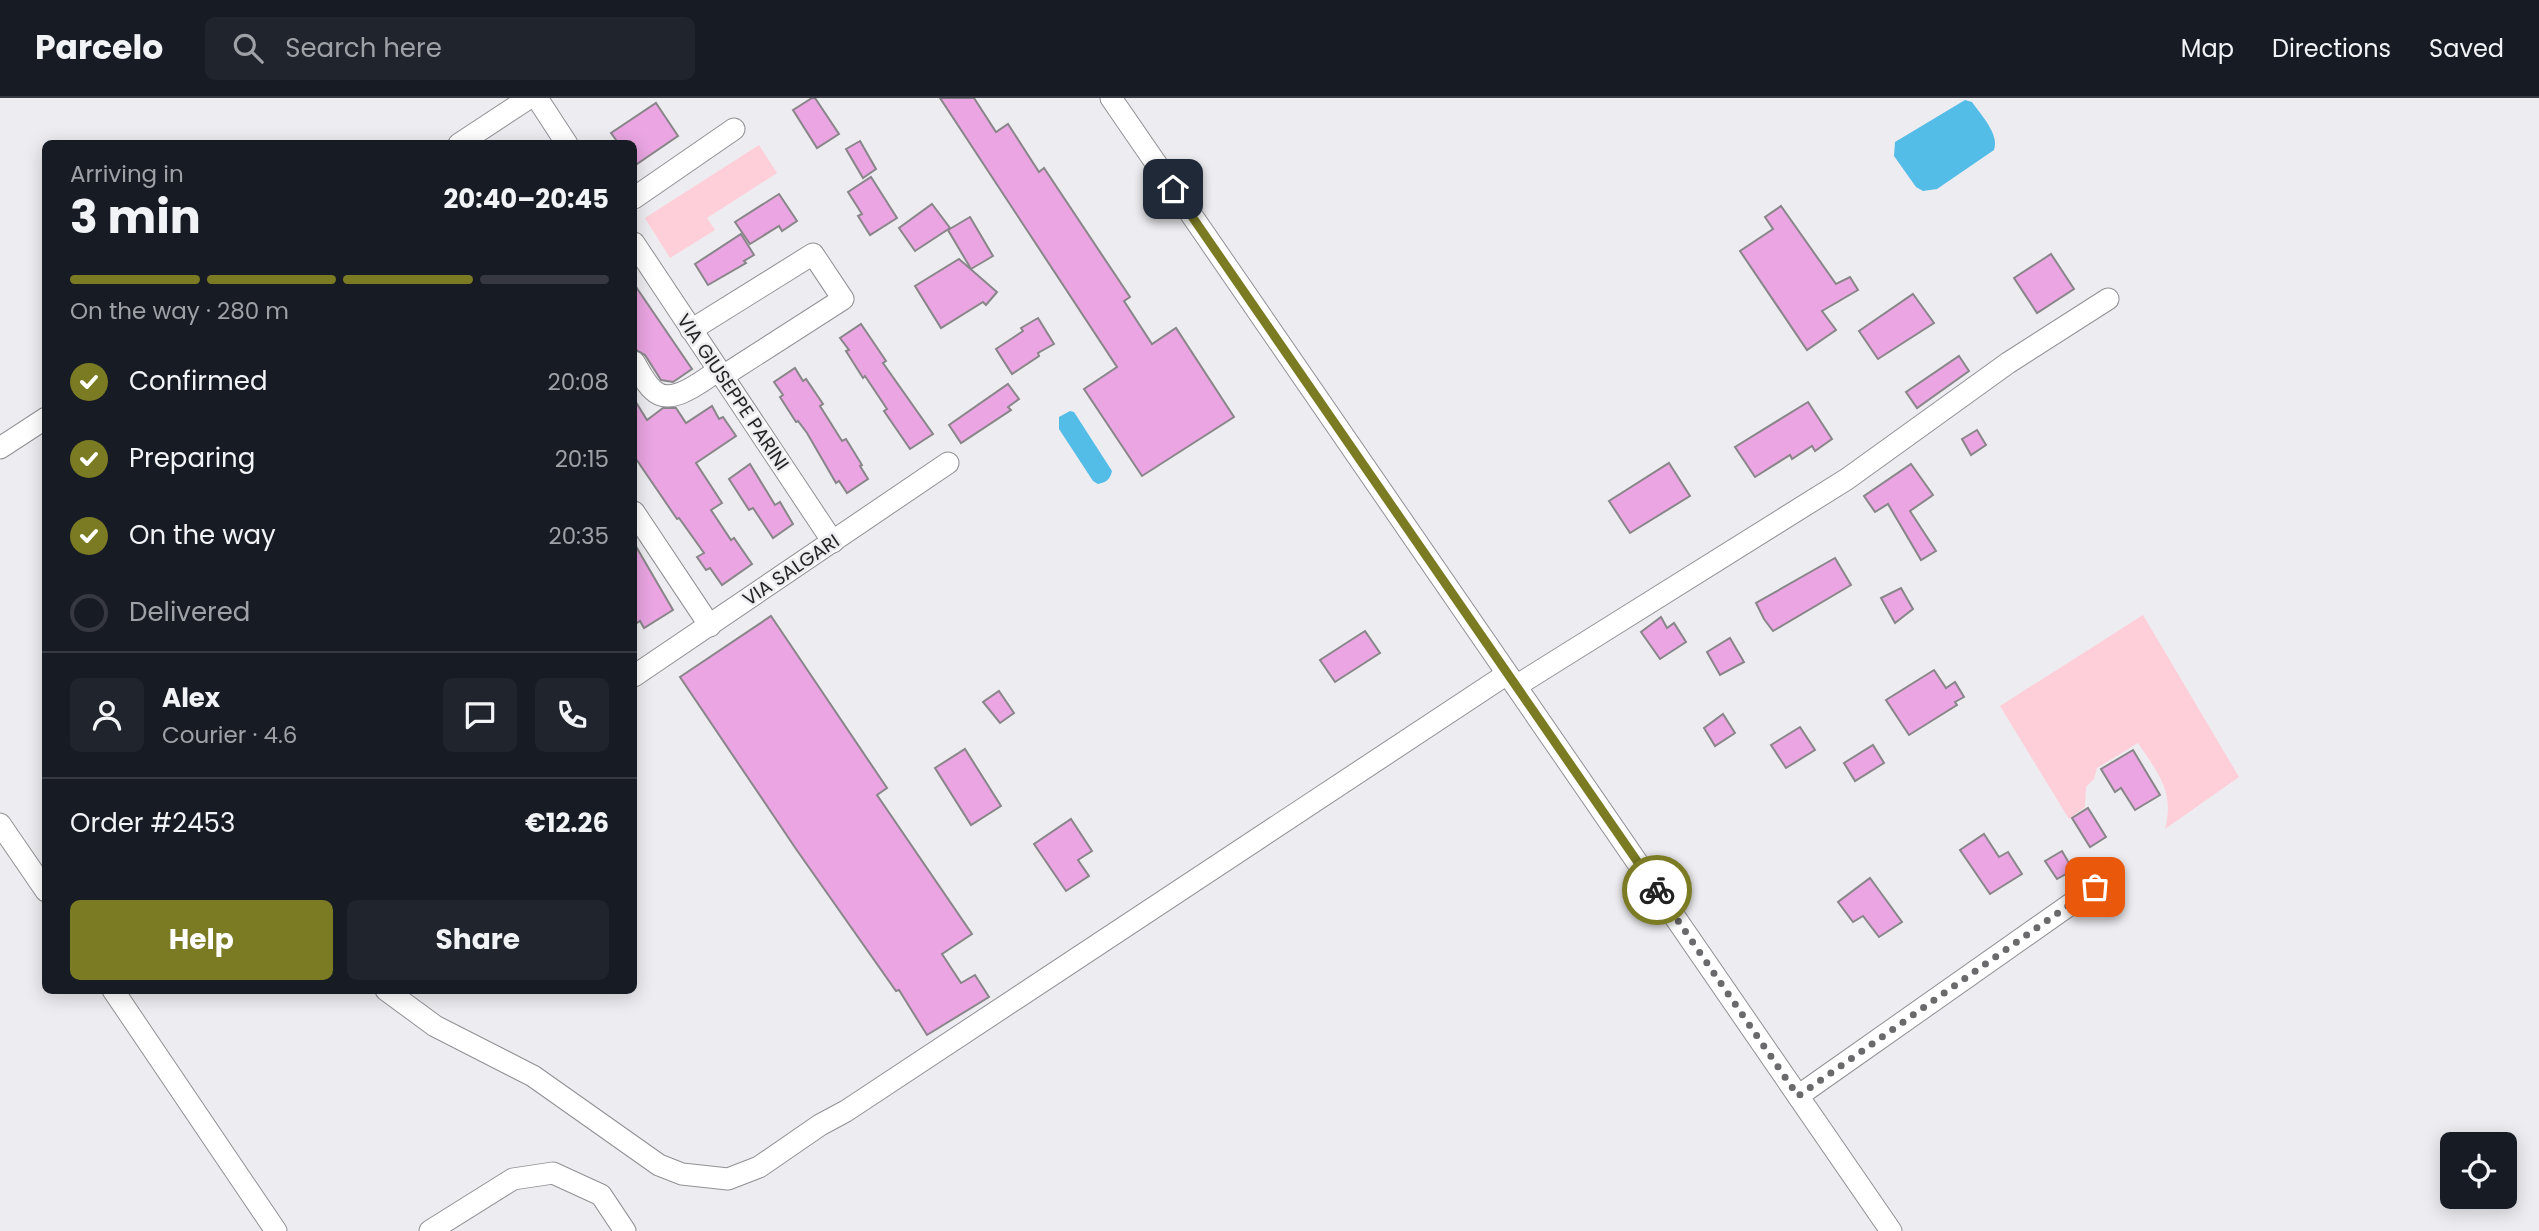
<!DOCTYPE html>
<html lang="en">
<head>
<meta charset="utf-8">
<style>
	body { margin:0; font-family:Poppins,sans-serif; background:#20242c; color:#f1f3f6; height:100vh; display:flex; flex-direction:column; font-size:26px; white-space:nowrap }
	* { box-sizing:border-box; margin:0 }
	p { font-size:23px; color:#9ea1a6 }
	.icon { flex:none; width:38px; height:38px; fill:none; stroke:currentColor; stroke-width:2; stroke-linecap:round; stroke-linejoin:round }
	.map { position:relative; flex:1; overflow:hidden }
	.drawer { position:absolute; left:42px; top:42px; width:595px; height:854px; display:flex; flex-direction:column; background:#171b24; border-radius:10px; box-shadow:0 4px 18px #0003 }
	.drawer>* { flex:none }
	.controls { position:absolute; left:2440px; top:1034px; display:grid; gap:14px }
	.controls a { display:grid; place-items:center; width:77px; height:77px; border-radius:10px; background:#171b24; box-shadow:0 4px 18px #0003; font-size:35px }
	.pin { position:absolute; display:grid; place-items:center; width:60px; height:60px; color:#fff; margin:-30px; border-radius:14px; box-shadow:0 4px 10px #0006 }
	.courier { position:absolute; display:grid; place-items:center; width:70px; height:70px; margin:-35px; border:5px solid #7b7b23; border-radius:50%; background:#fff; color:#222; box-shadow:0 2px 9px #0007 }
	.summary em { font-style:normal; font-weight:700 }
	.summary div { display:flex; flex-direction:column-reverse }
	.summary { display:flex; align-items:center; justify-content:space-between; height:119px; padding:0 28px }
	h1 { font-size:46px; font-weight:700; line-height:52px }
	.bar { display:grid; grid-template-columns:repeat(4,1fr); gap:10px 7px; align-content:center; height:84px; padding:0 28px }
	.bar i { height:9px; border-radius:5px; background:#363941 }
	.bar .current { background:#7b7b23 }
	.bar p { grid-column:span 4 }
	.line { display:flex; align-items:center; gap:18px; padding:0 28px; border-top:2px solid #363941 }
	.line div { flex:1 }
	.round { display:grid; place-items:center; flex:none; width:74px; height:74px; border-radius:10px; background:#20242c }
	ol { padding:0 28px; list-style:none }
	li { display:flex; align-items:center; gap:21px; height:77px }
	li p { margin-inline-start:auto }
	li .icon { padding:7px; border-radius:50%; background:#7b7b23; color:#fff; stroke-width:4 }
	li:last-child { color:#9ea1a6 }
	li i { width:38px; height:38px; border:4px solid #363941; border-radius:50% }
	.button { display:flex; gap:14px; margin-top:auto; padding:14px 28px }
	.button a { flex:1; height:80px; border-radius:10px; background:#7b7b23; color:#fff; font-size:28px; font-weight:700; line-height:80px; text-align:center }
	.button a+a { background:#20242c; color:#f1f3f6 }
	header { display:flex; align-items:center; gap:42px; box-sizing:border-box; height:98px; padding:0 35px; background:#171b24; border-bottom:2px solid #363941 }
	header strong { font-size:33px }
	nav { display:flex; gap:38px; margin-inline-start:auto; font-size:24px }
	.search { width:490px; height:63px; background:#20242c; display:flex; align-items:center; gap:18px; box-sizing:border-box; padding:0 24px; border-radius:10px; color:#9ea1a6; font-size:26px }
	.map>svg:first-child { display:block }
</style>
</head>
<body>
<header>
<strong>Parcelo</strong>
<div class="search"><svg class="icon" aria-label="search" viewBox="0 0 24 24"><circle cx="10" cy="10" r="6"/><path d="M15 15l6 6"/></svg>Search here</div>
<nav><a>Map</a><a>Directions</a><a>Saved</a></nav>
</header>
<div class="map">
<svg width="2539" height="1133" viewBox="0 0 2539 1133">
	<rect width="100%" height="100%" fill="#edecf0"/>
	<g fill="#fecfd8">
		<polygon points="759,47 777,75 707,120 715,132 670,160 645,120"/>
		<path d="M2143,517L2239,679L2165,731C2175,694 2158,675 2138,645L2097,670L2094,681L2086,689L2085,709L2069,721L2000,608Z"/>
	</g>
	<g fill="#54bde7">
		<path d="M1965,2L1972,4C1980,16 2000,36 1994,52L1937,91L1923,93L1916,89L1894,58L1895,44Z"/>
		<path d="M1070,313L1074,314L1112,373C1110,382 1106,384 1098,386L1093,383L1059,331V319Z"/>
	</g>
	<g fill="#eaa5e2" stroke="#898689" stroke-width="2">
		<polygon points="812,0 815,0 839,36 817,50 793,12"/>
		<polygon points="940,0 974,0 996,34 1008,26 1039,74 1044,70 1130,199 1124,203 1152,246 1176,230 1234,319 1142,378 1084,291 1117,269"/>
		<polygon points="656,5 678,38 634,68 634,46 619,46 611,35"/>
		<polygon points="860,43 876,71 863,80 846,51"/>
		<polygon points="871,79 897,120 870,137 858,118 862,116 848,94"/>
		<polygon points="779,96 797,123 782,133 779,128 750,146 735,124"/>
		<polygon points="932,106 950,130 915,153 899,130"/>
		<polygon points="1781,108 1836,186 1850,179 1858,192 1822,213 1836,232 1807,252 1740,153 1773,131 1765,119"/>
		<polygon points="970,119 993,158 971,171 948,132"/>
		<polygon points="741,136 754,157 744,163 746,165 708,187 695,166"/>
		<polygon points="2051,156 2074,191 2037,215 2014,180"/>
		<polygon points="959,161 997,194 986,207 983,204 941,230 915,188"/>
		<polygon points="634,186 692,271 673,284 661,282 645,257 634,251"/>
		<polygon points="1913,196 1934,225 1878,261 1859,233"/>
		<polygon points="1038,220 1054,246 1038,255 1039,258 1012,276 996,251 1023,233 1021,230"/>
		<polygon points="861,226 886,263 883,265 933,336 910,351 884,313 887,311 865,278 863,280 851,261 846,253 849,252 840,240"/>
		<polygon points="1959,258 1969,273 1917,310 1906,294"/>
		<polygon points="795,270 803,283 806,281 823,306 820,308 842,343 846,341 862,367 860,368 868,381 847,395 839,383 836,385 807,335 798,323 796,324 780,299 783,297 774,284"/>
		<polygon points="1008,286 1019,301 1008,309 1011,312 961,345 949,327"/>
		<polygon points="634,301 647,322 663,310 676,310 686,325 712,308 719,321 723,319 736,338 696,365 722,405 711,412 731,442 734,440 752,466 722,487 710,470 706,472 697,459 704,455 679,420 677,421 634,358"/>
		<polygon points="1808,304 1832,341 1815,353 1812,348 1792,361 1790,357 1755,379 1735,349"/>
		<polygon points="1977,332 1986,347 1971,357 1962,341"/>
		<polygon points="1669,365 1690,398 1630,435 1609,403"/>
		<polygon points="750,366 775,407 780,404 793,426 773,440 753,410 749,412 729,381"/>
		<polygon points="1911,366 1933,397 1910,413 1936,453 1921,462 1888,406 1875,414 1864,398"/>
		<polygon points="634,445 673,512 644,530 640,523 634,527"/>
		<polygon points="1835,460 1851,487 1773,533 1764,521 1756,505"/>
		<polygon points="1901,490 1913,511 1895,525 1881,500"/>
		<polygon points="771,518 887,690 877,697 972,836 942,856 961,885 975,877 989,899 927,937 899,892 896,893 796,751 680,579"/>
		<polygon points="1661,519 1667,530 1674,525 1686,544 1660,561 1641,534"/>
		<polygon points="1365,533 1380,555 1335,584 1320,562"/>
		<polygon points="1730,540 1744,564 1720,577 1707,554"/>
		<polygon points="1934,572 1946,590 1955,584 1964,599 1955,604 1957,607 1909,637 1886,602"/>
		<polygon points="999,593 1014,615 1000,625 983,604"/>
		<polygon points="1723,616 1735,635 1715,648 1704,630"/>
		<polygon points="1800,629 1815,652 1786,670 1771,647"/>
		<polygon points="1873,647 1884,665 1855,683 1844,665"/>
		<polygon points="965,651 1001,708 971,727 935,670"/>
		<polygon points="2133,652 2160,697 2135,712 2121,690 2115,694 2101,671"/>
		<polygon points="2088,710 2106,739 2090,749 2072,720"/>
		<polygon points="1071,721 1092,753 1078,762 1089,778 1066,793 1034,746"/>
		<polygon points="1984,736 1999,759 2008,754 2022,776 1990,796 1960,752"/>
		<polygon points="2062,753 2073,772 2057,781 2045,763"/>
		<polygon points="1870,780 1902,824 1879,839 1863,818 1853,824 1838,804"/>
	</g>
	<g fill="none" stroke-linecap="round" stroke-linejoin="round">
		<defs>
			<g id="minor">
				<polyline points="537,0 567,46"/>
				<polyline points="1111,0 1891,1133"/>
				<polyline points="459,46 529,0"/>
				<polyline points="634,100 734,31"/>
				<polyline points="634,145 833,444"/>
				<polyline points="691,232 813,156 843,201 723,278"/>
				<path d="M634,264C640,274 645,285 653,292C671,310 703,282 719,272"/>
				<polyline points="0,350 46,320"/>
				<polyline points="634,414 710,528"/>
				<polyline points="634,578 948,365"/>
				<polyline points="1516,588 1847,381 2008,265 2108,201"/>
				<polyline points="0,726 46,793"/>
				<polyline points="113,892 276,1133"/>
				<polyline points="386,892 435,928 533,978 659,1067 682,1076 728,1081 759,1069 820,1027 846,1013 1507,576"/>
				<polyline points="1798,998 2095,789"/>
				<polyline points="430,1133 513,1081 553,1075 601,1097 625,1133"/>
			</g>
		</defs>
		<use href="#minor" stroke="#919094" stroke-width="23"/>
		<use href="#minor" stroke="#fff" stroke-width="21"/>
	</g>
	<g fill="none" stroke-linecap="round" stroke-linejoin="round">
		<polyline stroke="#6a6a6c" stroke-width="7" stroke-dasharray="0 12.6" points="1657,792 1798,998 2095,789"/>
		<polyline stroke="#7b7b23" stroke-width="9" points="1173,91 1657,792"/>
	</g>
	<g text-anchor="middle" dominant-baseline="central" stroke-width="5" stroke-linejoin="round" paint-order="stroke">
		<g font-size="19" fill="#242425" stroke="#edecf0">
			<text transform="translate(733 294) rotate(56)">VIA GIUSEPPE PARINI</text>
			<text transform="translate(791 472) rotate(-34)">VIA SALGARI</text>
		</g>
	</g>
</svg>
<div class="controls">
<a><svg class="icon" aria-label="locate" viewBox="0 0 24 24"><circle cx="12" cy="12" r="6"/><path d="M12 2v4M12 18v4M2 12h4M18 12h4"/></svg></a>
</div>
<div class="pin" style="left:2095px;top:789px;background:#ea580c"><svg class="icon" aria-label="bag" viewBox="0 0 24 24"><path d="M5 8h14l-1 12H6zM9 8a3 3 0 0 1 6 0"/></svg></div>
<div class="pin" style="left:1173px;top:91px;background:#1f2937"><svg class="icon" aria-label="home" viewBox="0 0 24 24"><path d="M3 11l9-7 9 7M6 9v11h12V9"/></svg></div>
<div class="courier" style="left:1657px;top:792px"><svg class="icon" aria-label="bike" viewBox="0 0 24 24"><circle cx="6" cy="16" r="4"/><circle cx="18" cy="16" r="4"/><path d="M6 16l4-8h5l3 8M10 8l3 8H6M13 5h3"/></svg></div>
<section class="drawer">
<div class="summary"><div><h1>3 min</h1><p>Arriving in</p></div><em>20:40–20:45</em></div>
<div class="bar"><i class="current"></i><i class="current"></i><i class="current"></i><i></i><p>On the way · 280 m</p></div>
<ol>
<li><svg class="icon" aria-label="check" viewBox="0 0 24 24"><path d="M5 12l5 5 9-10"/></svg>Confirmed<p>20:08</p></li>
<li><svg class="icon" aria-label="check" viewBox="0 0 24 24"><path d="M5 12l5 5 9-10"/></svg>Preparing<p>20:15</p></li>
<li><svg class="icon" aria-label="check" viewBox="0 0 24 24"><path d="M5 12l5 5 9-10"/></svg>On the way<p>20:35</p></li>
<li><i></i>Delivered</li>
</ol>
<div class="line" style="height:126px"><a class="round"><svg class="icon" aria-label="person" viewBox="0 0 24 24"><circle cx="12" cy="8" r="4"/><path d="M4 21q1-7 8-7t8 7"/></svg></a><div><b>Alex</b><p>Courier · 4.6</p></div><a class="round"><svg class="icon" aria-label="chat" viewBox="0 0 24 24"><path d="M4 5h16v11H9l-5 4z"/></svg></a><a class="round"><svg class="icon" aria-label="phone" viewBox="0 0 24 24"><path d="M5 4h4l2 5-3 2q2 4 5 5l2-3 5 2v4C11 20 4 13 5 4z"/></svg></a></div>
<div class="line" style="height:91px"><div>Order #2453</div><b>€12.26</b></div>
<div class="button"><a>Help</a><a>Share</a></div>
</section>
</div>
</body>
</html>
